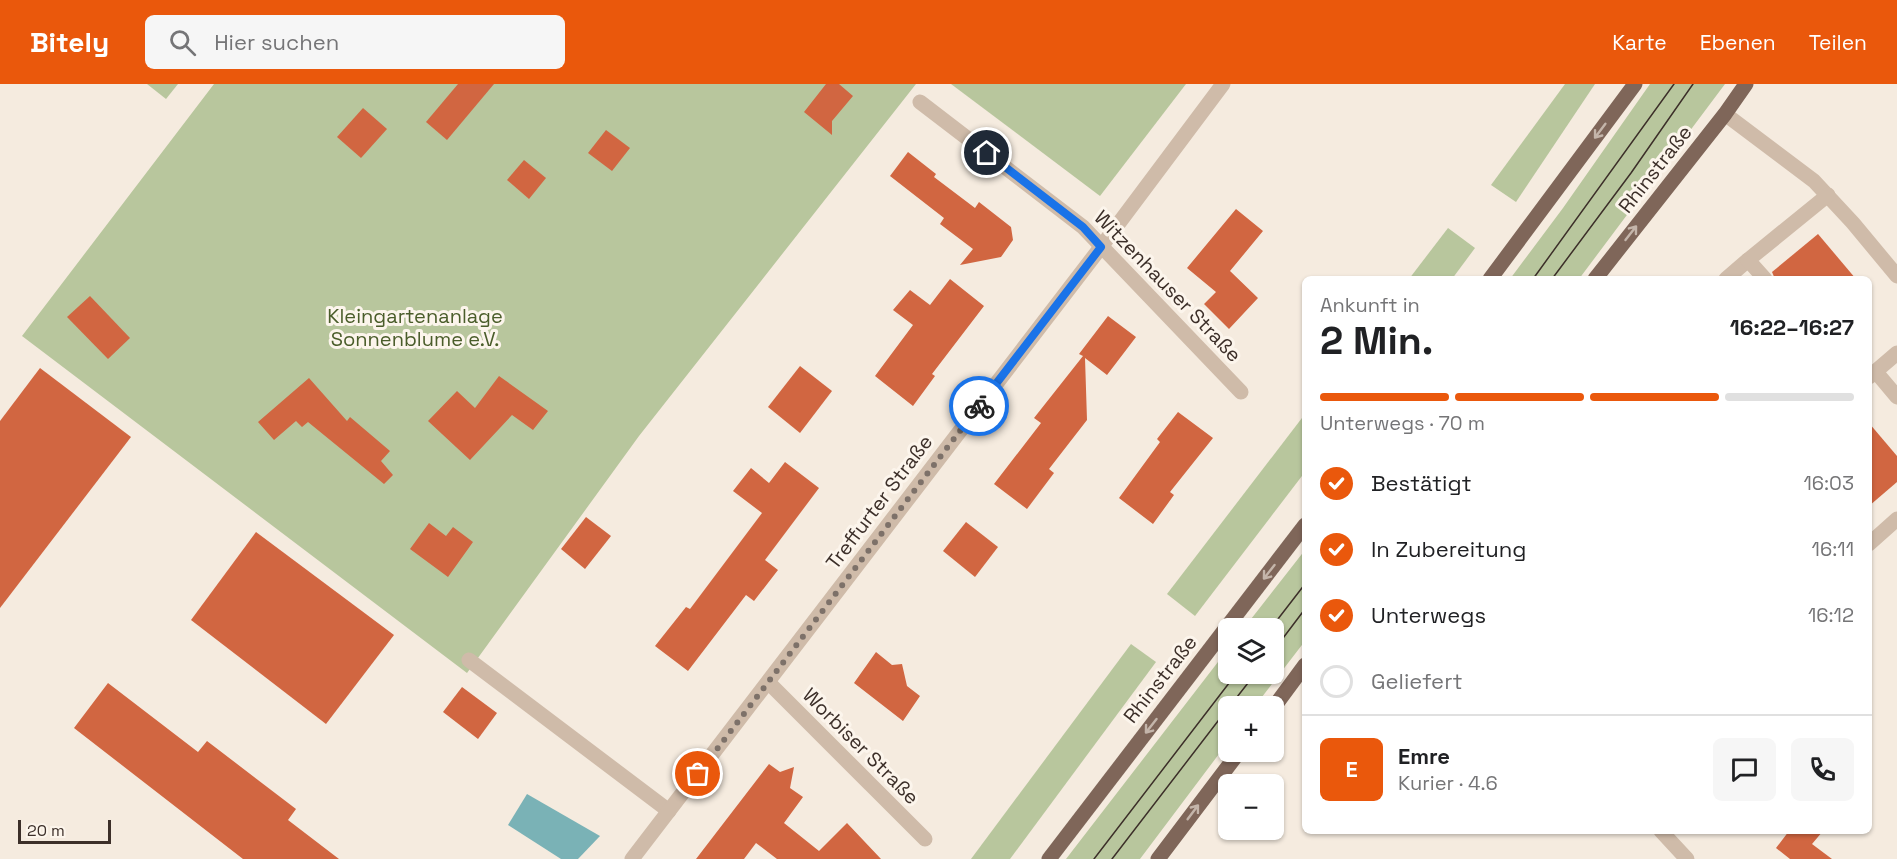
<!DOCTYPE html>
<html lang="de">
<head>
<meta charset="utf-8">
<style>
	body { margin:0; font-family:"Space Grotesk",sans-serif; background:#f6f6f6; color:#202124; height:100vh; display:flex; flex-direction:column; font-size:22px; white-space:nowrap }
	* { box-sizing:border-box; margin:0 }
	p { font-size:20px; color:#757577 }
	.icon { flex:none; width:33px; height:33px; fill:none; stroke:currentColor; stroke-width:2; stroke-linecap:round; stroke-linejoin:round }
	.map { position:relative; flex:1; overflow:hidden }
	.panel { position:absolute; left:1302px; top:192px; width:570px; height:558px; display:flex; flex-direction:column; background:#fff; border-radius:9px; box-shadow:0 2px 4px #0004 }
	.panel>* { flex:none }
	.buttons { position:absolute; left:1218px; top:534px; display:grid; gap:12px }
	.buttons a { display:grid; place-items:center; width:66px; height:66px; border-radius:9px; background:#fff; box-shadow:0 2px 4px #0004; font-size:30px }
	.scale { position:absolute; left:18px; bottom:15px; width:93px; box-sizing:border-box; padding-left:6px; border:3px solid #3c2f29; border-top:0; font-size:16px; line-height:21px; white-space:nowrap; color:#3c2f29; -webkit-text-stroke:4px #fcf5ec; paint-order:stroke }
	.pin { position:absolute; display:grid; place-items:center; width:51px; height:51px; color:#fff; margin:-26px; border:3px solid #fff; border-radius:50%; box-shadow:0 2px 6px #0007 }
	.courier { position:absolute; display:grid; place-items:center; width:60px; height:60px; margin:-30px; border:4px solid #1a73e8; border-radius:50%; background:#fff; color:#222; box-shadow:0 2px 8px #0007 }
	.overview em { font-style:normal; font-weight:600 }
	.overview div { display:flex; flex-direction:column-reverse }
	.overview { display:flex; align-items:center; justify-content:space-between; height:102px; padding:0 18px }
	h1 { font-size:39px; font-weight:600; line-height:45px }
	.bar { display:grid; grid-template-columns:repeat(4,1fr); gap:9px 6px; align-content:center; height:72px; padding:0 18px }
	.bar i { height:8px; border-radius:4px; background:#e0e0e0 }
	.bar .active { background:#ea580c }
	.bar p { grid-column:span 4 }
	.line { display:flex; align-items:center; gap:15px; padding:0 18px; border-top:2px solid #e0e0e0 }
	.line div { flex:1 }
	.round { display:grid; place-items:center; flex:none; width:63px; height:63px; border-radius:9px; background:#f6f6f6 }
	ol { padding:0 18px; list-style:none }
	li { display:flex; align-items:center; gap:18px; height:66px }
	li p { margin-inline-start:auto }
	li .icon { padding:6px; border-radius:50%; background:#ea580c; color:#fff; stroke-width:4 }
	li:last-child { color:#757577 }
	li i { width:33px; height:33px; border:3px solid #e0e0e0; border-radius:50% }
	header { display:flex; align-items:center; gap:36px; box-sizing:border-box; height:84px; padding:0 30px; background:#ea580c; color:#fff }
	header strong { font-size:28px }
	nav { display:flex; gap:33px; margin-inline-start:auto; font-size:21px }
	.search { width:420px; height:54px; background:#f6f6f6; display:flex; align-items:center; gap:15px; box-sizing:border-box; padding:0 21px; border-radius:9px; color:#757577; font-size:22px }
	.map>svg:first-child { display:block }
</style>
</head>
<body>
<header>
<strong>Bitely</strong>
<div class="search"><svg class="icon" aria-label="search" viewBox="0 0 24 24"><circle cx="10" cy="10" r="6"/><path d="M15 15l6 6"/></svg>Hier suchen</div>
<nav><a>Karte</a><a>Ebenen</a><a>Teilen</a></nav>
</header>
<div class="map">
<svg width="1897" height="775" viewBox="0 0 1897 775">
	<rect width="100%" height="100%" fill="#f5ebdf"/>
	<g fill="#b8c69d">
		<polygon points="147,0 178,0 166,15"/>
		<polygon points="214,0 916,0 639,352 467,589 22,252"/>
		<polygon points="951,0 1186,0 1100,112"/>
		<polygon points="1565,0 1595,0 1516,118 1491,101"/>
		<polygon points="1650,0 1725,0 1579,195 1510,195 1563,124"/>
		<polygon points="1448,144 1475,164 1452,195 1409,195"/>
		<polygon points="1305,330 1305,388 1195,532 1167,510"/>
		<polygon points="1305,466 1305,557 1255,622 1228,622 1228,658 1140,775 1066,775 1228,565 1228,590 1274,590 1274,544 1244,544"/>
		<polygon points="1131,560 1156,578 1010,775 971,775"/>
	</g>
	<polygon fill="#7ab2b6" points="527,710 600,752 578,775 561,775 508,741"/>
	<g fill="#d16641">
		<polygon points="458,0 494,0 447,56 426,38"/>
		<polygon points="826,0 839,0 853,12 832,37 832,51 804,28"/>
		<polygon points="363,24 387,45 361,74 337,53"/>
		<polygon points="606,46 630,64 612,87 588,69"/>
		<polygon points="908,68 936,90 934,93 975,124 979,118 1011,143 1013,156 1001,173 960,181 973,165 940,140 944,134 890,92"/>
		<polygon points="524,76 546,94 529,115 507,96"/>
		<polygon points="1236,125 1263,147 1230,187 1258,214 1229,245 1204,220 1216,208 1187,184"/>
		<polygon points="1818,150 1856,195 1775,195 1772,188"/>
		<polygon points="950,195 984,222 932,290 935,292 913,322 875,292 913,241 893,226 910,206 930,221"/>
		<polygon points="90,212 130,254 108,275 67,233"/>
		<polygon points="1108,232 1136,253 1107,291 1085,274 1087,336 1049,385 1054,389 1027,425 994,400 1041,339 1034,334 1083,272 1079,270"/>
		<polygon points="800,282 832,307 800,349 768,323"/>
		<polygon points="40,284 131,353 0,524 0,337"/>
		<polygon points="499,292 548,327 533,346 512,331 470,376 428,337 457,307 475,324"/>
		<polygon points="309,294 347,337 350,333 390,367 381,377 393,391 384,400 308,338 302,343 296,337 274,356 258,338"/>
		<polygon points="1178,328 1213,354 1170,408 1174,411 1153,440 1119,414 1160,358 1157,355"/>
		<polygon points="1869,339 1897,372 1897,398 1869,422"/>
		<polygon points="785,378 819,404 765,476 778,486 754,517 746,511 688,587 655,562 686,523 690,525 762,429 733,407 751,384 769,399"/>
		<polygon points="586,433 611,452 585,485 561,465"/>
		<polygon points="966,438 998,463 975,493 943,467"/>
		<polygon points="429,439 446,452 453,443 473,458 448,493 410,465"/>
		<polygon points="256,448 394,551 326,640 191,536"/>
		<polygon points="876,568 892,581 902,580 907,602 920,612 903,637 854,599"/>
		<polygon points="108,599 198,668 207,657 296,725 288,736 339,775 243,775 74,644"/>
		<polygon points="462,603 497,629 478,655 443,628"/>
		<polygon points="769,680 780,688 794,683 790,704 803,713 784,739 819,767 847,739 881,775 777,775 756,759 744,775 696,775"/>
		<polygon points="1789,747 1823,747 1812,760 1832,775 1790,775 1776,764"/>
	</g>
	<g fill="none" stroke-linecap="round" stroke-linejoin="round">
		<g stroke="#cfbba9" stroke-width="15">
			<polyline points="920,18 1083,143 1241,308"/>
			<polyline points="1725,30 1814,97 1853,139 1897,192"/>
			<polyline points="1726,195 1748,176"/>
			<polyline points="1765,195 1748,176 1828,111"/>
			<polyline points="1876,288 1897,313"/>
			<polyline points="1869,293 1897,269"/>
			<polyline points="1869,460 1897,435"/>
			<polyline points="469,576 669,727"/>
			<polyline points="768,598 925,755"/>
			<polyline points="1661,747 1687,775"/>
			<polyline points="632,775 1101,163 1223,0"/>
		</g>
		<g stroke="#7f6659" stroke-width="15">
			<polyline points="1490,195 1635,0"/>
			<polyline points="1595,195 1725,30 1746,0"/>
			<polyline points="1274,623 1305,581"/>
			<polyline points="1049,775 1305,441"/>
			<polyline points="1158,775 1239,668"/>
		</g>
		<g stroke="#3c2f29" stroke-width="1.5">
			<polyline points="1533,195 1674,0"/>
			<polyline points="1552,195 1631,89 1693,0"/>
			<polyline points="1271,544 1305,500"/>
			<polyline points="1274,566 1305,525"/>
			<polyline points="1230,622 1255,590"/>
			<polyline points="1094,775 1236,590"/>
			<polyline points="1112,775 1228,624"/>
		</g>
	</g>
	<defs><path id="oneway-shaft" d="M-6 0H5M1.5-3L5.5 0L1.5 3" fill="none" stroke-width="1.6" stroke-linecap="round" stroke-linejoin="round" transform="scale(1.5)"/></defs>
	<g stroke="#c4b5aa">
		<use href="#oneway-shaft" transform="translate(1600 47) rotate(127)"/>
		<use href="#oneway-shaft" transform="translate(1631 149) rotate(-52)"/>
		<use href="#oneway-shaft" transform="translate(1269 488) rotate(128)"/>
		<use href="#oneway-shaft" transform="translate(1151 642) rotate(128)"/>
		<use href="#oneway-shaft" transform="translate(1193 728) rotate(-53)"/>
	</g>
	<g fill="none" stroke-linecap="round" stroke-linejoin="round">
		<polyline stroke="#7d7169" stroke-width="6" stroke-dasharray="0 10.8" points="698,690 979,322"/>
		<polyline stroke="#1a73e8" stroke-width="8" points="979,322 1101,163 1083,143 987,69"/>
	</g>
	<g text-anchor="middle" dominant-baseline="central" stroke-width="6" stroke-linejoin="round" paint-order="stroke">
		<g font-size="20" fill="#3c2f29" stroke="#fcf5ec">
			<text transform="translate(1655 85) rotate(-52)">Rhinstraße</text>
			<text transform="translate(1168 202) rotate(46)">Witzenhauser Straße</text>
			<text transform="translate(879 418) rotate(-53)">Treffurter Straße</text>
			<text transform="translate(1160 595) rotate(-52)">Rhinstraße</text>
			<text transform="translate(861 662) rotate(45)">Worbiser Straße</text>
		</g>
		<g font-size="20" fill="#4a5d2a" stroke="#fcf5ec">
			<text x="415" y="232">Kleingartenanlage<tspan x="415" dy="23">Sonnenblume e.V.</tspan></text>
		</g>
	</g>
</svg>
<div class="buttons">
<a><svg class="icon" aria-label="layers" viewBox="0 0 24 24"><path d="M12 4l9 5-9 5-9-5zM3 14l9 5 9-5"/></svg></a>
<a>+</a>
<a>−</a>
</div>
<div class="scale">20 m</div>
<div class="pin" style="left:698px;top:690px;background:#ea580c"><svg class="icon" aria-label="bag" viewBox="0 0 24 24"><path d="M5 8h14l-1 12H6zM9 8a3 3 0 0 1 6 0"/></svg></div>
<div class="pin" style="left:987px;top:69px;background:#1f2937"><svg class="icon" aria-label="home" viewBox="0 0 24 24"><path d="M3 11l9-7 9 7M6 9v11h12V9"/></svg></div>
<div class="courier" style="left:979px;top:322px"><svg class="icon" aria-label="bike" viewBox="0 0 24 24"><circle cx="6" cy="16" r="4"/><circle cx="18" cy="16" r="4"/><path d="M6 16l4-8h5l3 8M10 8l3 8H6M13 5h3"/></svg></div>
<section class="panel">
<div class="overview"><div><h1>2 Min.</h1><p>Ankunft in</p></div><em>16:22–16:27</em></div>
<div class="bar"><i class="active"></i><i class="active"></i><i class="active"></i><i></i><p>Unterwegs · 70 m</p></div>
<ol>
<li><svg class="icon" aria-label="check" viewBox="0 0 24 24"><path d="M5 12l5 5 9-10"/></svg>Bestätigt<p>16:03</p></li>
<li><svg class="icon" aria-label="check" viewBox="0 0 24 24"><path d="M5 12l5 5 9-10"/></svg>In Zubereitung<p>16:11</p></li>
<li><svg class="icon" aria-label="check" viewBox="0 0 24 24"><path d="M5 12l5 5 9-10"/></svg>Unterwegs<p>16:12</p></li>
<li><i></i>Geliefert</li>
</ol>
<div class="line" style="height:108px"><b class="round" style="background:#ea580c;color:#fff">E</b><div><b>Emre</b><p>Kurier · 4.6</p></div><a class="round"><svg class="icon" aria-label="chat" viewBox="0 0 24 24"><path d="M4 5h16v11H9l-5 4z"/></svg></a><a class="round"><svg class="icon" aria-label="phone" viewBox="0 0 24 24"><path d="M5 4h4l2 5-3 2q2 4 5 5l2-3 5 2v4C11 20 4 13 5 4z"/></svg></a></div>
</section>
</div>
</body>
</html>
